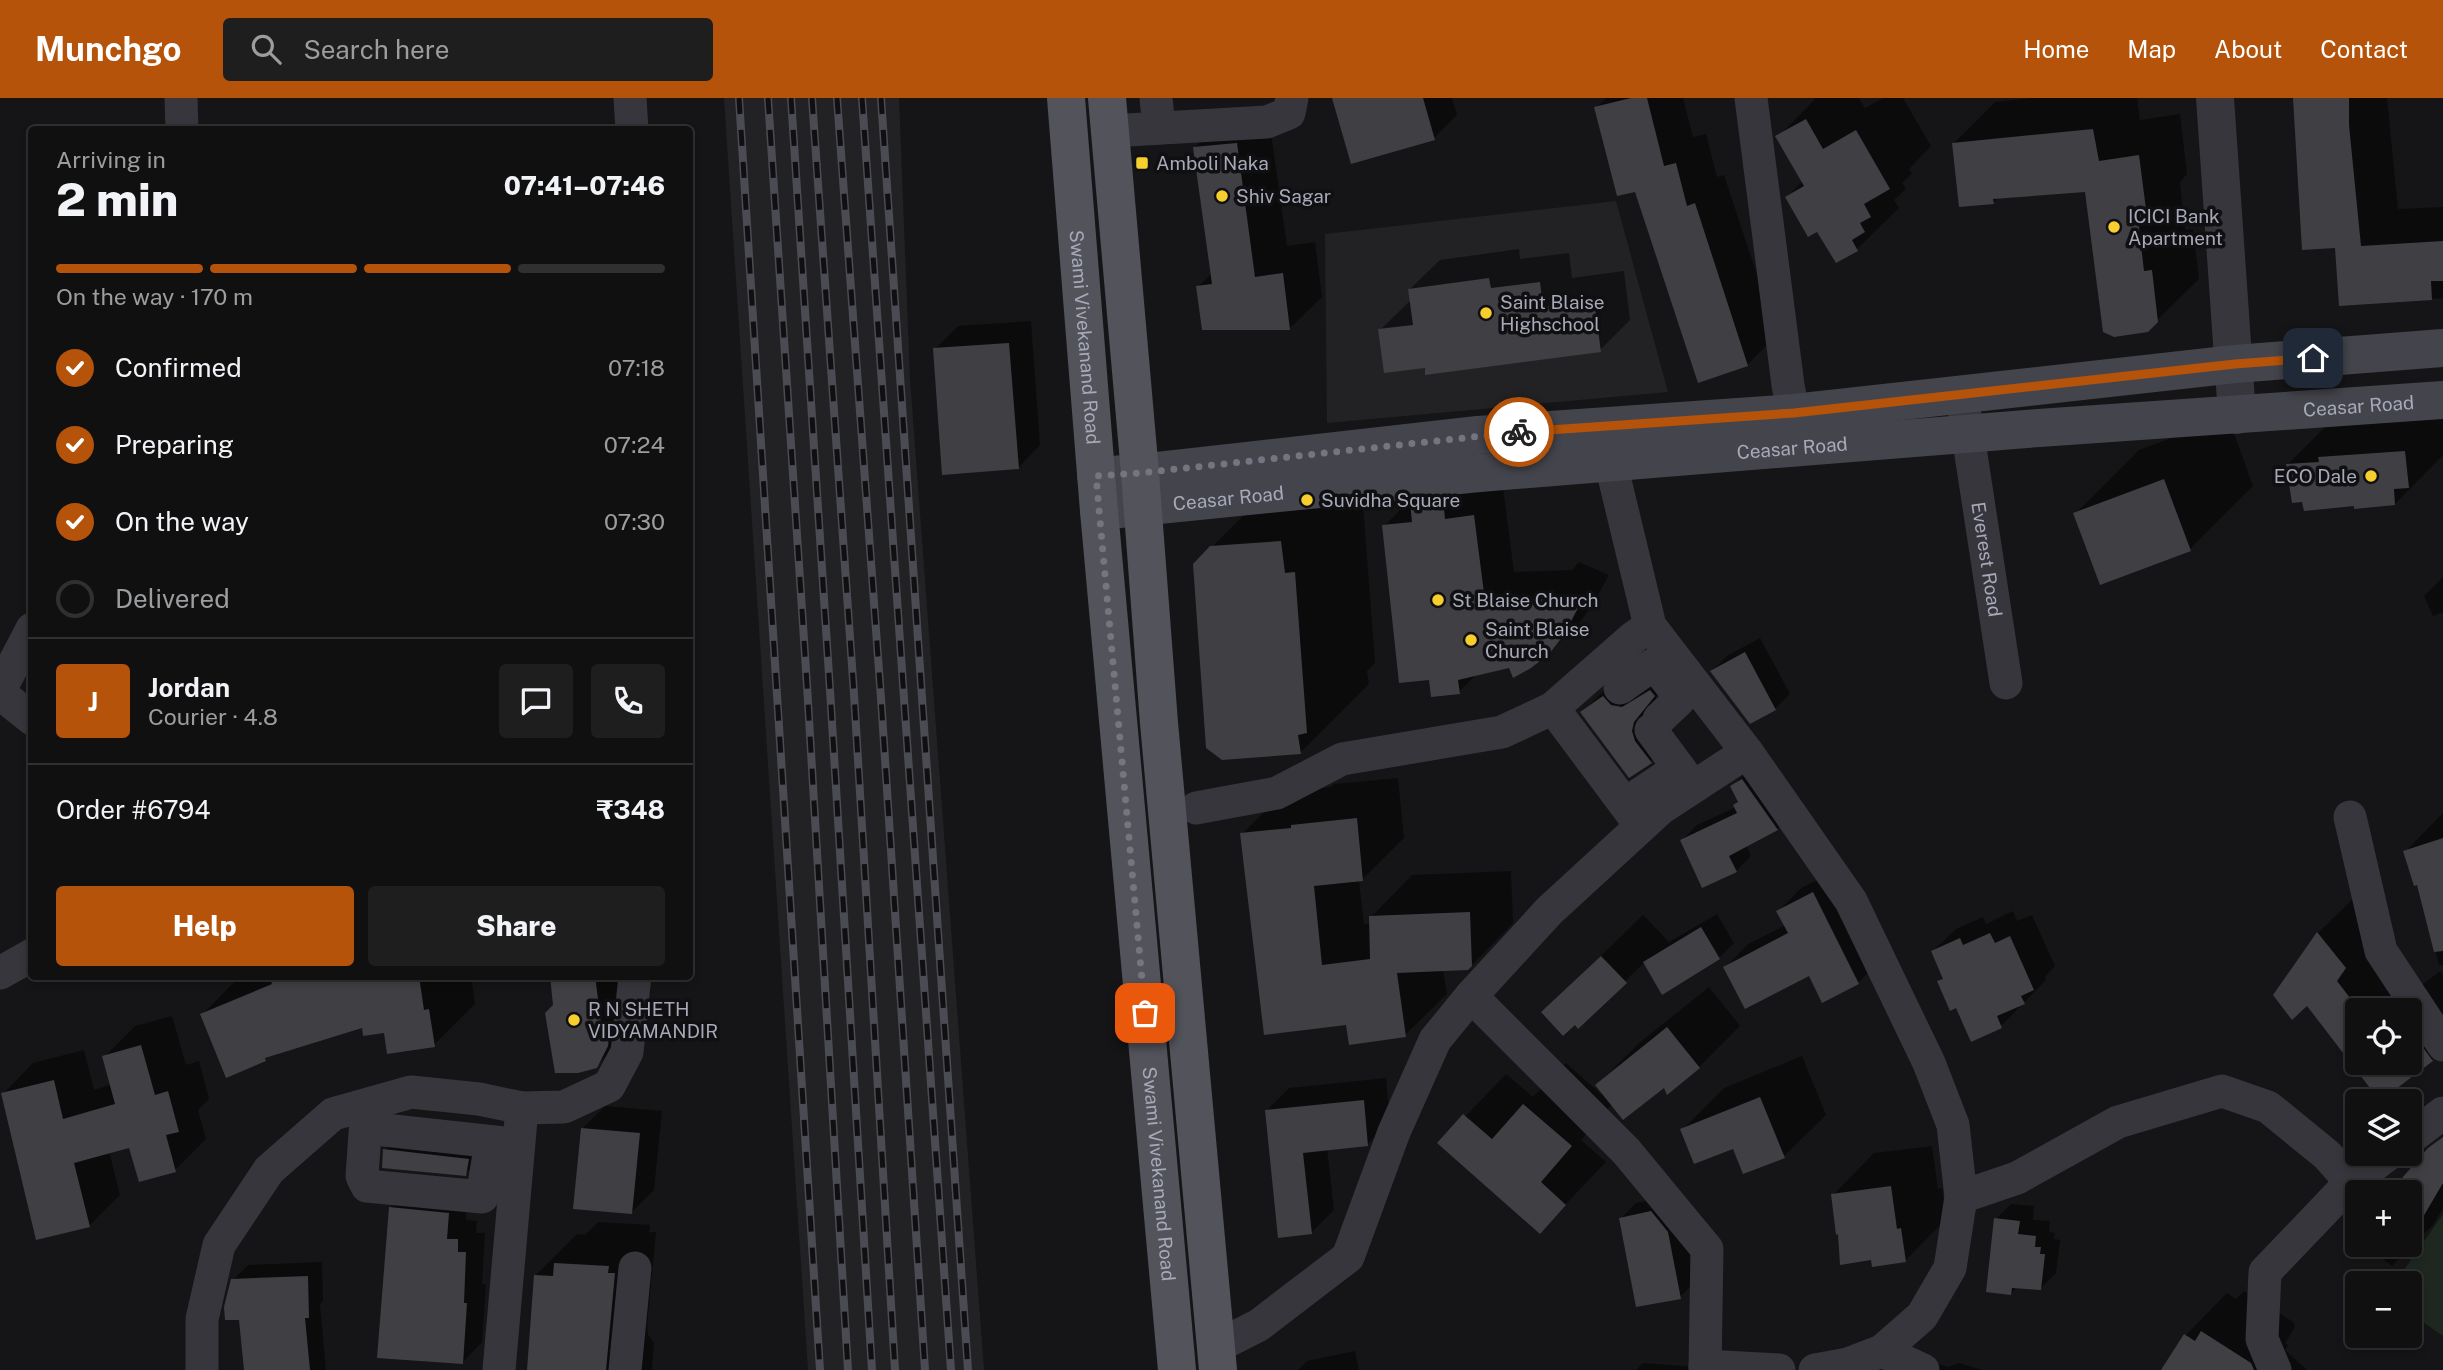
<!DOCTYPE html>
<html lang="en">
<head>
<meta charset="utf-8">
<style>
	body { margin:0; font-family:"Public Sans",sans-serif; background:#1e1e1f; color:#f1f3f6; height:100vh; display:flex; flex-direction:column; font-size:26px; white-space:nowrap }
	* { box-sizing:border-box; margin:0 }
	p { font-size:23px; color:#9c9d9f }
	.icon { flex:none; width:38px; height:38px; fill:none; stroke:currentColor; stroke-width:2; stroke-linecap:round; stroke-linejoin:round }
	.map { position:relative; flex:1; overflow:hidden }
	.details { position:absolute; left:28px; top:28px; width:665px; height:854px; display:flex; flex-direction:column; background:#101011; border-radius:7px; box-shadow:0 4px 10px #0003,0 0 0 2px #303031 }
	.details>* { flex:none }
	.buttons { position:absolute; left:2345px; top:900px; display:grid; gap:14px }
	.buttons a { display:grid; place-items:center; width:77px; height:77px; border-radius:7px; background:#101011; box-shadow:0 4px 10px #0003,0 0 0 2px #303031; font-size:35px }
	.pin { position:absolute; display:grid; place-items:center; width:60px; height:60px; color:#fff; margin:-30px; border-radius:14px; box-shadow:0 4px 10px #0006 }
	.courier { position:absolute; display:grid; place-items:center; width:70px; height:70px; margin:-35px; border:5px solid #b45309; border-radius:50%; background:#fff; color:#222; box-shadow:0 2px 9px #0007 }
	.summary em { font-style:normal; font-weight:800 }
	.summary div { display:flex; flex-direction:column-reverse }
	.summary { display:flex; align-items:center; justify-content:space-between; height:119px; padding:0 28px }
	h1 { font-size:46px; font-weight:800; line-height:52px }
	.bar { display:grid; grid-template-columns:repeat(4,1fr); gap:10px 7px; align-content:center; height:84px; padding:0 28px }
	.bar i { height:9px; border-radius:5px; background:#303031 }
	.bar .selected { background:#b45309 }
	.bar p { grid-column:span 4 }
	.line { display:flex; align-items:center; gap:18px; padding:0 28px; border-top:2px solid #303031 }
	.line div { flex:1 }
	.round { display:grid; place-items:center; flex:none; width:74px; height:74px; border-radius:7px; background:#1e1e1f }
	ol { padding:0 28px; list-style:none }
	li { display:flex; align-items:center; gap:21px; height:77px }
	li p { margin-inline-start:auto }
	li .icon { padding:7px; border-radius:50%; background:#b45309; color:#fff; stroke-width:4 }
	li:last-child { color:#9c9d9f }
	li i { width:38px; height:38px; border:4px solid #303031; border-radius:50% }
	.button { display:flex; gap:14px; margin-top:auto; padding:14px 28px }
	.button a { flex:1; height:80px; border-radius:7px; background:#b45309; color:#fff; font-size:28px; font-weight:800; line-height:80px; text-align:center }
	.button a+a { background:#1e1e1f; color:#f1f3f6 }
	header { display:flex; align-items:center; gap:42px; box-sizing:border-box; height:98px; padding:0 35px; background:#b45309; color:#fff }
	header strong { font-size:33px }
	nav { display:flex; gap:38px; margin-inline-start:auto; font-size:24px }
	.search { width:490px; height:63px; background:#1e1e1f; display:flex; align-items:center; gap:18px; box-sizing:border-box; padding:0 24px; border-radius:7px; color:#9c9d9f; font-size:26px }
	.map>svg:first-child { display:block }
</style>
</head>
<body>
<header>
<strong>Munchgo</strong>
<div class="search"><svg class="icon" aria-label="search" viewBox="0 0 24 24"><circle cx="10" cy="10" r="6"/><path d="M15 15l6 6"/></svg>Search here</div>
<nav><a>Home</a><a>Map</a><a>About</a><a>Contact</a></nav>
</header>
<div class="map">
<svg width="2443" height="1272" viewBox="0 0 2443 1272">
	<rect width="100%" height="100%" fill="#151517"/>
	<g fill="#222124">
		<polygon points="724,0 899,0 910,281 984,1272 808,1272"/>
		<polygon points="1616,103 1668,294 1327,325 1325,136"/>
	</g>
	<polygon fill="#1f2721" points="2443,1116 2443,1238 2410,1215 2410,1185 2395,1185"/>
	<g fill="#0007" fill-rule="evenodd">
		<polygon points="1336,0 1452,0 1457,17 1434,40"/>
		<polygon points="1606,0 1683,0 1693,39 1706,36 1717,79 1724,77 1777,237 1747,267 1636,92 1596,10"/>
		<polygon points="1816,0 1859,0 1865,10 1883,0 1903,0 1931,48 1909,71 1912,76 1902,85 1906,91 1894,102 1899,110 1857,151 1818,132 1787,99 1803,83 1778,39"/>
		<polygon points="2032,0 2137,0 2140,22 2180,16 2187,76 2180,84 2185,132 2193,131 2199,181 2147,232 2087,92 1999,99 1993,105 1954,45 1995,4"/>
		<polygon points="2295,0 2387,0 2398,111 2443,109 2443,200 2341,206 2337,148"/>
		<polygon points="1268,14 1287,148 1315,144 1322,199 1290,230 1198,189 1212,175 1195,49 1227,18"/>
		<polygon points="1519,151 1520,161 1569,155 1572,180 1624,173 1630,222 1600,252 1426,268 1380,232 1411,202 1410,191 1440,162"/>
		<polygon points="1031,223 1040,347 1018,370 935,251 958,228"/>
		<polygon points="2443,301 2443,357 2395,406 2355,406 2288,366 2342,312"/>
		<polygon points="2228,319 2253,388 2190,451 2075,416 2139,352"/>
		<polygon points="1349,375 1353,407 1363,406 1375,565 1367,573 1369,586 1300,655 1212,449 1281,380"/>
		<polygon points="1503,389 1514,474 1572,472 1579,464 1609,477 1593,506 1579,525 1548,555 1478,575 1459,594 1430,580 1384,428 1414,398"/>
		<polygon points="2443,479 2443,514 2433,518 2424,498"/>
		<polygon points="1760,540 1790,596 1775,611 1750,624 1712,573 1727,558"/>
		<polygon points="1676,574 1656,599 1654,610 1673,641 1650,664 1582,614 1605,592"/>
		<polygon points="1747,674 1792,716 1777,731 1746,747 1751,758 1736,773 1682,742 1697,727 1736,709 1740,703 1732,689"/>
		<polygon points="1398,680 1404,740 1362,782 1359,782 1364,826 1371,825 1371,819 1412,777 1511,773 1513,825 1468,871 1443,872 1447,896 1405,937 1348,925 1242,736 1284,694 1331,689 1334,686"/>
		<polygon points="2443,715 2443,777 2405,754"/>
		<polygon points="1836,773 1880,862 1858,885 1810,875 1726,869 1748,846 1786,827 1779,813 1801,790"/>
		<path d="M2360,794L2417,891L2440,873L2443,877V950L2432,961L2380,1000L2308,906L2275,897L2318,835ZM2357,912H2410V964H2357Z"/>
		<polygon points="2013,813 2017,823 2032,817 2055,868 2045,879 2046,882 2001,928 1972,941 1957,908 1939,884 1944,879 1933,853 1956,831 1983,819 1986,826"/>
		<polygon points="2443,815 2443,867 2439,867 2429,829"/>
		<polygon points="1717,816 1734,845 1719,860 1645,864 1578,928 1575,924 1543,914 1643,817 1669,844"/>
		<polygon points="240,878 471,878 475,906 434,947 363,928 270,957 265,961 202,917"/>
		<polygon points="551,878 642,878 643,891 651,889 649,905 638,926 596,968 555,907"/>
		<polygon points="1709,889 1740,928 1699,969 1664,987 1612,1006 1581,1042 1606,1064 1540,1133 1440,1045 1506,976 1533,999 1566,965 1602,997 1604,996 1597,987 1638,946"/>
		<polygon points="172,918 186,967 199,963 209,1001 198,1012 206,1041 175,1072 130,1047 109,1053 120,1097 89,1128 3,996 33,965 84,952 94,992 111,986 104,959 135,928"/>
		<polygon points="1802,958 1826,1017 1784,1058 1734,1049 1682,1032 1724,990"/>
		<polygon points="1386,980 1390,1023 1368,1046 1327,1050 1334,1112 1311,1135 1266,1013 1289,990"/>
		<polygon points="605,1008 662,1013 654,1092 632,1114 582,1031"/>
		<polygon points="400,1037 483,1046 480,1061 465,1076 385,1052"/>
		<polygon points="2443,1038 2443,1110 2433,1127 2392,1168 2363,1146 2410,1146 2410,1094 2429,1052"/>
		<polygon points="1932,1048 1938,1091 1942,1090 1946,1121 1905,1163 1840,1134 1833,1097 1874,1055"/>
		<polygon points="410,1091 467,1096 466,1122 477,1123 476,1135 485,1135 482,1186 486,1186 482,1244 463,1264 391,1110"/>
		<polygon points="1666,1099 1683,1119 1695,1184 1680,1199 1621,1120 1636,1105"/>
		<polygon points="2011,1106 2034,1108 2033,1122 2050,1123 2049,1134 2055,1135 2054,1141 2060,1142 2056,1175 2041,1190 2018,1188 2011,1195 1996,1121"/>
		<polygon points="598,1124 650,1127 649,1134 656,1134 647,1228 648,1237 654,1245 652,1272 529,1272 535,1178 577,1136 585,1137"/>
		<polygon points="322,1164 323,1203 320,1206 326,1272 245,1272 240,1220 233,1182 248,1167"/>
		<polygon points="2244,1193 2293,1224 2295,1229 2285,1245 2288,1247 2285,1252 2307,1272 2163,1272 2186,1237 2227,1195 2236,1201"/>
		<polygon points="1355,1253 1359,1272 1298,1272 1307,1263"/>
		<polygon points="1929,1263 1948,1269 1959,1265 1982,1272 1919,1272"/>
		<polygon points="1643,1265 1696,1269 1696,1272 1636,1272"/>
	</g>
	<g fill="#403f44">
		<polygon points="1332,0 1423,0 1435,42 1351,66"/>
		<polygon points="1631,0 1647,0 1664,68 1676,65 1687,108 1695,105 1748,268 1698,285 1635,94 1617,98 1594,9"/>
		<polygon points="2293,0 2349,0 2349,27 2361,148 2443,143 2443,183 2431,183 2432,202 2339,208 2335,150 2302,152"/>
		<polygon points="1806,21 1823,51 1856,32 1890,91 1864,106 1871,119 1860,125 1865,134 1852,142 1858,153 1836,165 1817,134 1808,139 1785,99 1804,88 1775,38"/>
		<polygon points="2093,31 2099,63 2139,57 2147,119 2138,120 2144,173 2152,172 2158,224 2148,234 2114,239 2103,234 2085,94 1993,101 1994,106 1959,109 1952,45"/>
		<polygon points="1237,45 1255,179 1283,175 1290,232 1202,232 1196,188 1212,186 1193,49"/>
		<polygon points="1489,180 1491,190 1540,184 1543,209 1594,202 1601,254 1425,277 1425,270 1384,275 1378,231 1413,227 1408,191"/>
		<polygon points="1009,245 1019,371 942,377 933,250"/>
		<polygon points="2405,353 2409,390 2394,391 2395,407 2354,411 2354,408 2304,413 2302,404 2292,405 2286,366 2319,364 2318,359"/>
		<polygon points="2164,381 2191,453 2100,487 2073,415"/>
		<polygon points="1443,401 1445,421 1474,417 1485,503 1545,501 1548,493 1580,506 1564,537 1549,556 1531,570 1513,580 1509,570 1458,582 1460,596 1431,599 1429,582 1399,585 1382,427 1412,424 1410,404"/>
		<polygon points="1281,443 1285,475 1295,474 1307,635 1298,637 1301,656 1222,662 1206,650 1193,466 1210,448"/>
		<polygon points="1745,554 1776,612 1750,626 1710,573"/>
		<polygon points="1650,592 1655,598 1634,624 1632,633 1635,643 1652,665 1629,680 1580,614 1603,598 1611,607 1622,609"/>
		<polygon points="1742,681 1778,732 1729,758 1737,774 1702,790 1680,742 1737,715 1733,707 1738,704 1730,688"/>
		<polygon points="1357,720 1363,783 1314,788 1322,867 1370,861 1369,818 1470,814 1472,868 1468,872 1397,875 1406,939 1349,947 1346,927 1264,937 1240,735 1291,730 1291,727"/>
		<polygon points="2443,740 2443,853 2434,854 2417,787 2414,788 2403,753"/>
		<polygon points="1813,794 1859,886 1822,905 1809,878 1745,911 1723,869 1788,835 1776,813"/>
		<polygon points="1701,829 1720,861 1662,897 1643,864"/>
		<polygon points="2317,834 2346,870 2337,883 2357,909 2357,964 2410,964 2410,932 2433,963 2380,1003 2307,908 2292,922 2273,897"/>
		<polygon points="1990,835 1995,845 2010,838 2034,892 2021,898 2025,906 1997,918 2002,930 1971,944 1956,910 1950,913 1937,883 1943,881 1931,853 1960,840 1963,847"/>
		<polygon points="1601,858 1627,885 1578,931 1575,927 1563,938 1541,914"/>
		<polygon points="269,878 419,878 424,912 429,911 435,949 387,956 384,935 363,938 362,930 265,960 266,963 226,980 200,916 272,886"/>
		<polygon points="550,878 595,878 602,931 610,930 608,948 597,970 578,975 555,975 545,915 553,907"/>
		<polygon points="1667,929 1700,970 1667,997 1664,990 1623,1022 1595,987"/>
		<polygon points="141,947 155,997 168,993 179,1034 166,1037 176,1074 139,1084 129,1050 74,1065 90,1129 36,1142 1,995 54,982 63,1021 115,1006 102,958"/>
		<polygon points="1760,999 1785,1060 1743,1076 1733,1051 1694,1066 1680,1031"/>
		<polygon points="1364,1002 1368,1048 1303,1055 1312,1136 1278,1140 1265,1012"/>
		<polygon points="1523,1006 1572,1048 1541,1084 1566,1107 1540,1136 1437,1045 1463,1016 1492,1041"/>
		<polygon points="581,1030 640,1035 632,1116 573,1111"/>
		<polygon points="2443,1039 2443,1085 2410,1141 2410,1094 2390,1094 2428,1050"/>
		<polygon points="383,1051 469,1061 466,1078 382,1070"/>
		<polygon points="1891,1088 1897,1131 1901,1130 1906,1164 1872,1169 1871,1162 1840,1167 1838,1136 1836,1137 1831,1096"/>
		<polygon points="389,1109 449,1115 447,1141 458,1141 458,1154 466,1154 464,1205 467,1205 463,1266 377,1260"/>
		<polygon points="1651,1113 1668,1134 1681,1201 1636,1209 1619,1120"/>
		<polygon points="1994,1120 2020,1123 2018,1136 2036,1138 2035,1149 2041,1149 2040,1156 2045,1156 2041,1192 2012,1190 2011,1197 1986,1194"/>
		<polygon points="554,1165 609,1168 608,1175 615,1175 606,1272 527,1272 534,1177 553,1178"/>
		<polygon points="308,1178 309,1220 305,1220 310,1272 244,1272 239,1222 225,1222 224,1209 231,1181"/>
		<polygon points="2201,1233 2251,1265 2254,1272 2161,1272 2184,1236 2195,1243"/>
	</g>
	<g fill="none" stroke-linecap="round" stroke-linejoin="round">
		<g stroke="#36363c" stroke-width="33">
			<polyline points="181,0 182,32"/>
			<polyline points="630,0 632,32"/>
			<polyline points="1156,0 1159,30"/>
			<polyline points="1751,0 1788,287 1798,341"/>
			<polyline points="1110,33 1267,24 1289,15 1292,0"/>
			<path id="s1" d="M1964,311L2006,585"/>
			<polyline points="1609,339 1611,366 1650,528 1747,654 1851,803 1929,965 1953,1027 1961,1099 1950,1170 1922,1218 1882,1253 1848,1266 1815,1272"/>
			<polyline points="32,531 0,592 1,596 32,621"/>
			<polyline points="1655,567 1677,595 1679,602 1659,621"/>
			<polyline points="1620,590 1654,566"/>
			<polyline points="1553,610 1641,728"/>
			<polyline points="1651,632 1693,689"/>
			<polyline points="1625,706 1679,670"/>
			<polyline points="1196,710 1277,695 1342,661 1502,634 1553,610 1634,539 1650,528"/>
			<polyline points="2350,719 2381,853 2443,947"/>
			<polyline points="0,875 32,857"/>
			<polyline points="1471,898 1626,1053 1707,1151 1705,1272"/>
			<polyline points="367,1007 362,1078 367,1088 482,1099 491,1044"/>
			<polyline points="366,1030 513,1046"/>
			<polyline points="2410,1040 2443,1015"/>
			<polyline points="1961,1099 2017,1080 2118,1024 2222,993 2268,1009 2327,1057 2351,1084"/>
			<polyline points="1216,1249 1259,1227 1348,1159 1394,1034 1435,942 1471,898 1549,813 1660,711 1747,654"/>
			<polyline points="1882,1253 1923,1272"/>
			<polyline points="1705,1268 1779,1272"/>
			<polyline points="202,1272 202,1221 219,1147 269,1072 333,1016 411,994 479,1001 522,1010 564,1009 609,988 627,954 635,878"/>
			<polyline points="499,1272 522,1010"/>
			<polyline points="625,1272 635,1170"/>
			<polyline points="2275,1272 2262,1241 2265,1174 2351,1084 2390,1055"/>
		</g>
		<polyline stroke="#36363c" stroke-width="38" points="2215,0 2237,317"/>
		<g stroke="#44454c" stroke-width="38">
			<polyline points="1096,378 1140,375 1478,337 1794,315 2235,266 2443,250"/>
			<path id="s2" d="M1099,413L1479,375L2039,330L2443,302"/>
		</g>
		<g stroke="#52535b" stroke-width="38">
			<path id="s3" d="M1066,0L1099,413L1177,1272"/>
			<polyline points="1107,0 1140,375 1159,625 1218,1272"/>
		</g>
		<defs>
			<g id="rail">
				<polyline points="739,0 820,1272"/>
				<polyline points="768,0 807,587 848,1272"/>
				<polyline points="791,0 830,592 872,1272"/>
				<polyline points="812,0 854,596 895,1272"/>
				<polyline points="837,0 881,600 925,1272"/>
				<polyline points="862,0 951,1272"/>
				<polyline points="881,0 968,1272"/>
			</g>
		</defs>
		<use href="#rail" stroke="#4b4c53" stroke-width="8"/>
		<use href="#rail" stroke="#101012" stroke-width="5" stroke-dasharray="16" stroke-linecap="butt"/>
	</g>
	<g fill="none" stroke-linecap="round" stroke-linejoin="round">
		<polyline stroke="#747580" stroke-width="7" stroke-dasharray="0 12.6" points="1145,915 1096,378 1140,375 1519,334"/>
		<polyline stroke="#b45309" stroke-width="9" points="1519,334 1794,315 2235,266 2313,260"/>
	</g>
	<g fill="#f6cf2f" stroke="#101012" stroke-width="2.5">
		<rect x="1135" y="58" width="14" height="14" rx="3.5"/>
		<circle cx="1222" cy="98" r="7"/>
		<circle cx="2114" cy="129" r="7"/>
		<circle cx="1486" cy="215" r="7"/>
		<circle cx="2371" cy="378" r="7"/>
		<circle cx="1307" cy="402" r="7"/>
		<circle cx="1438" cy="502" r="7"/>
		<circle cx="1471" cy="542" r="7"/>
		<circle cx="574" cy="922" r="7"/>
	</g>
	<g text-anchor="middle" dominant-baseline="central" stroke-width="7" stroke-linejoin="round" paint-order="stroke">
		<g font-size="19" fill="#a7a9b8" stroke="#101012" text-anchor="start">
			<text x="1156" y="65">Amboli Naka</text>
			<text x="1236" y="98">Shiv Sagar</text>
			<text x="2128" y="118">ICICI Bank<tspan x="2128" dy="22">Apartment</tspan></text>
			<text x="1500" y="204">Saint Blaise<tspan x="1500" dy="22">Highschool</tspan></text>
			<text x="2357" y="378" text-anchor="end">ECO Dale</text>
			<text x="1321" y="402">Suvidha Square</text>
			<text x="1452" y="502">St Blaise Church</text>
			<text x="1485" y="531">Saint Blaise<tspan x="1485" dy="22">Church</tspan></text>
			<text x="588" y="911">R N SHETH<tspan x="588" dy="22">VIDYAMANDIR</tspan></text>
		</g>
		<g font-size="19" fill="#a7a9b8" stroke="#101012">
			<text stroke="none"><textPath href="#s3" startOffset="240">Swami Vivekanand Road</textPath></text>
			<text stroke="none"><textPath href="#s2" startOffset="1264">Ceasar Road</textPath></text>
			<text stroke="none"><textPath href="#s2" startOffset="696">Ceasar Road</textPath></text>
			<text stroke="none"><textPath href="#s2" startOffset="130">Ceasar Road</textPath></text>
			<text stroke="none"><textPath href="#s1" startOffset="152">Everest Road</textPath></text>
			<text stroke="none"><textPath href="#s3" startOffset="1080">Swami Vivekanand Road</textPath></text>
		</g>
	</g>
</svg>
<div class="buttons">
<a><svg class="icon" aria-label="locate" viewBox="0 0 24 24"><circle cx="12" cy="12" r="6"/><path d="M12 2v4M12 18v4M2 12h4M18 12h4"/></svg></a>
<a><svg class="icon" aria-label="layers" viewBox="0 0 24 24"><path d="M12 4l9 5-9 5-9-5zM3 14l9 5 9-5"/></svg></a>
<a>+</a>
<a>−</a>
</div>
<div class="pin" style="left:1145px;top:915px;background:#ea580c"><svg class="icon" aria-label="bag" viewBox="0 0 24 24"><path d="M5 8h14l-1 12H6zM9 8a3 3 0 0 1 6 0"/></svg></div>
<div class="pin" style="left:2313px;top:260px;background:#1f2937"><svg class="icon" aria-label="home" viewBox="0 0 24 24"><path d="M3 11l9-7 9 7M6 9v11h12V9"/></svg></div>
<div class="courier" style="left:1519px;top:334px"><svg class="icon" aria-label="bike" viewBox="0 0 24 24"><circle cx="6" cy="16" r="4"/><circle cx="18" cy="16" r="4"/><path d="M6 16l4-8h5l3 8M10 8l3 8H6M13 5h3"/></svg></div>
<section class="details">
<div class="summary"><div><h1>2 min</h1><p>Arriving in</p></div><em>07:41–07:46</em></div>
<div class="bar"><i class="selected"></i><i class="selected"></i><i class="selected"></i><i></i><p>On the way · 170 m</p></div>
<ol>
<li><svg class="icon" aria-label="check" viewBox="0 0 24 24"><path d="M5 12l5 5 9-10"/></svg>Confirmed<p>07:18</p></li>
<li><svg class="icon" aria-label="check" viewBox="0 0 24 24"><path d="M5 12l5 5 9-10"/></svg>Preparing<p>07:24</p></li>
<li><svg class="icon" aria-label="check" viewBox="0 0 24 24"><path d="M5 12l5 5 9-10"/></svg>On the way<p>07:30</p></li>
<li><i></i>Delivered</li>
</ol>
<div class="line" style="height:126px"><b class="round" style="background:#b45309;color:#fff">J</b><div><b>Jordan</b><p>Courier · 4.8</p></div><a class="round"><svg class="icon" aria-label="chat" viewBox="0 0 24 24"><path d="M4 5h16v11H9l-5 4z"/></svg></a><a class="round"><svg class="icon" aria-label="phone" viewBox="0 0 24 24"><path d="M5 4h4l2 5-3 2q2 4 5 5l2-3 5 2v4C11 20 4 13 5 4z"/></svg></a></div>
<div class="line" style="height:91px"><div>Order #6794</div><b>₹348</b></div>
<div class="button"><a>Help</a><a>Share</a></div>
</section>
</div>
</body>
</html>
